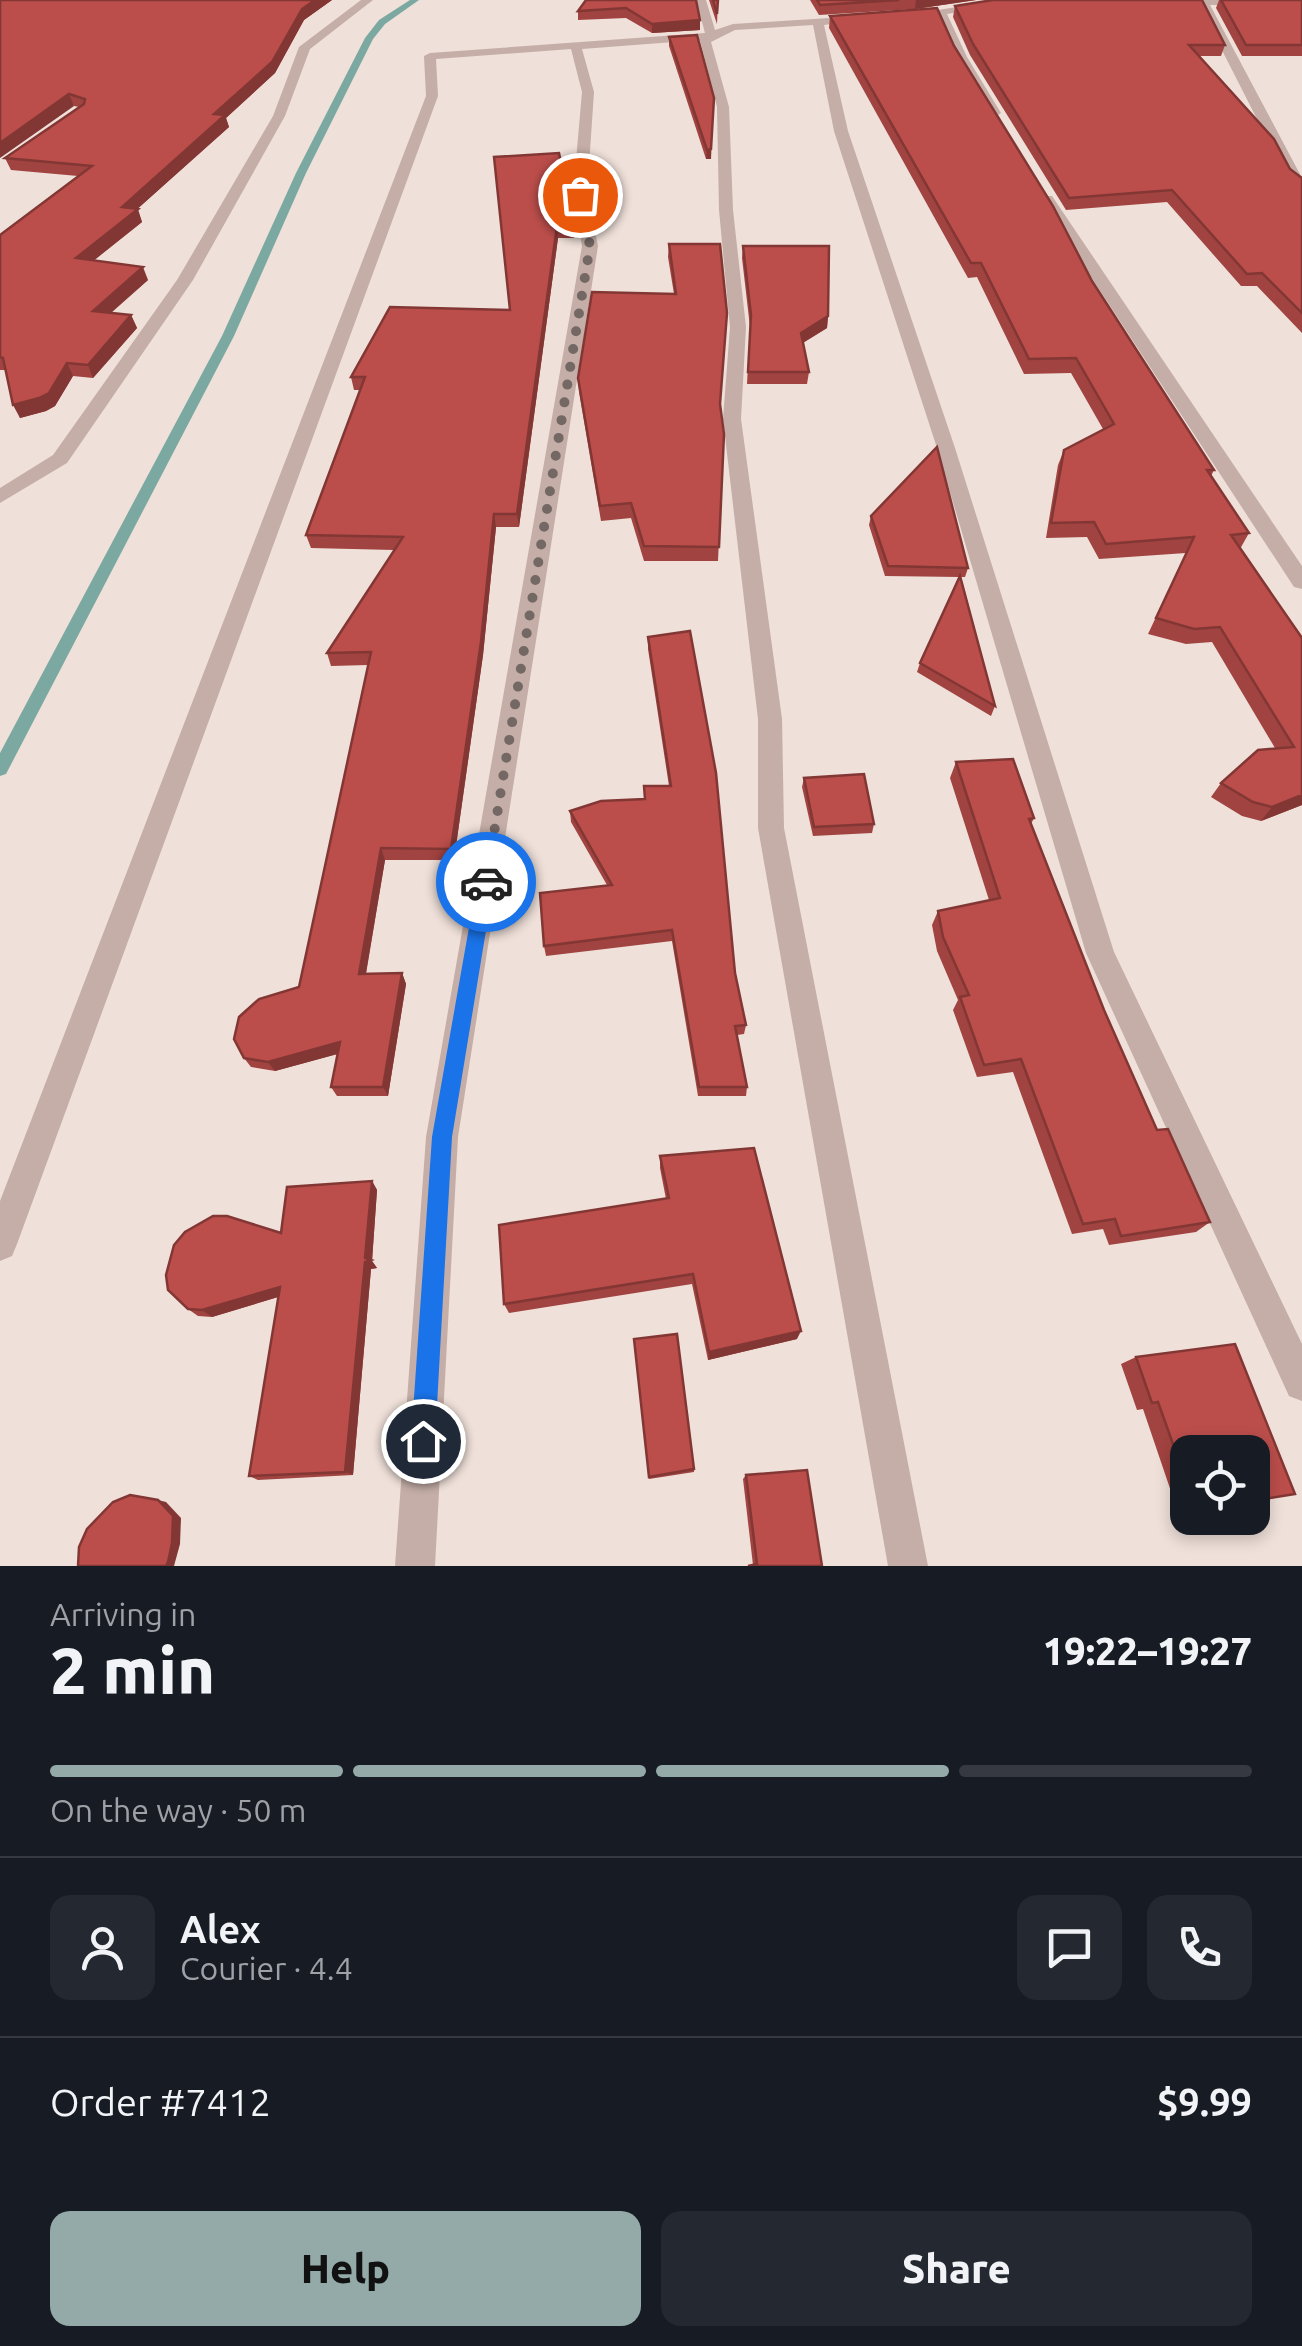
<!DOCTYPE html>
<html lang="en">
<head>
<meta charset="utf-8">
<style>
	body { margin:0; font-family:Ubuntu,sans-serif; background:#242831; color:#f1f3f6; height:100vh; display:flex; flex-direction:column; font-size:38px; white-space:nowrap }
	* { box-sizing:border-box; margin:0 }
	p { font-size:32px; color:#9ea1a6 }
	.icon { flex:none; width:55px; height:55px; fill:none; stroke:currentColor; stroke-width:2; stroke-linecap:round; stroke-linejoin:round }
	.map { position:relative; height:1566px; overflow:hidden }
	.details { display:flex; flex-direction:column; background:#171b24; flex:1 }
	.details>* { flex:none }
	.tools { position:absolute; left:1170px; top:1435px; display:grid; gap:20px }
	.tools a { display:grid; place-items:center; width:100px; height:100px; border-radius:20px; background:#171b24; box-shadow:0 5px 15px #0003; font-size:50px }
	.pin { position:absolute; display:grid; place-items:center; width:85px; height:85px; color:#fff; margin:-42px; border:5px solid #fff; border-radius:50%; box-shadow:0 2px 10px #0007 }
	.courier { position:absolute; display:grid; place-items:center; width:100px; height:100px; margin:-50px; border:8px solid #1a73e8; border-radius:50%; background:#fff; color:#222; box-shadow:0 2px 12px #0007 }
	.summary em { font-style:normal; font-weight:800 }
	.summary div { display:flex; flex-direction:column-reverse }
	.summary { display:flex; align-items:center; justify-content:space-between; height:170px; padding:0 50px }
	h1 { font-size:65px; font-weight:800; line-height:75px }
	.bar { display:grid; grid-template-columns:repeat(4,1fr); gap:15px 10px; align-content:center; height:120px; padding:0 50px }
	.bar i { height:12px; border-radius:8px; background:#363941 }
	.bar .selected { background:#93aaa8 }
	.bar p { grid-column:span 4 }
	.line { display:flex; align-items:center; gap:25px; padding:0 50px; border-top:2px solid #363941 }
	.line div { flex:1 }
	.round { display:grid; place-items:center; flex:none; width:105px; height:105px; border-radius:20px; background:#242831 }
	.primary-button { display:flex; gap:20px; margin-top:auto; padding:20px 50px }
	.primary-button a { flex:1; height:115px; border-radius:20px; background:#93aaa8; color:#111; font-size:40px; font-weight:800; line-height:115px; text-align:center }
	.primary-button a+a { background:#242831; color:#f1f3f6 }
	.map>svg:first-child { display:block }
</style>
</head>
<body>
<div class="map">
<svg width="1302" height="1566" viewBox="0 0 1302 1566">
	<rect width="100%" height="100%" fill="#efe0d9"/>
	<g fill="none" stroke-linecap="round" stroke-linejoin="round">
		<polygon fill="#7ba9a1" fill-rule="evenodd" points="410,0 419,0 385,24 373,39 306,173 234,336 6,774 0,776 0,753 222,336 296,173 365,38 379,20"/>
		<g fill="#c5aea7" fill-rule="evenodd">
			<polygon points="361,0 373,0 310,49 285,116 193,280 67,463 0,503 0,488 53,455 177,280 273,116 299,47"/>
			<polygon points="696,0 706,0 715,30 733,24 861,16 866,19 824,25 848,131 955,448 1114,952 1302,1344 1302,1401 1289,1396 1086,953 937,448 834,131 813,25 735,30 711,42 729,107 733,210 746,327 741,419 782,719 784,828 928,1566 888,1566 758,828 758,719 723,419 730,327 719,210 717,107 700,40 582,49 594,92 587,195 598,246 458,1137 435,1566 395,1566 426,1137 582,246 573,195 582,92 571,49 436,59 438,96 17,1244 12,1256 0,1261 0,1201 426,96 424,56 430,53 705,33"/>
			<polygon points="1000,0 1028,0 947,14 967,57 1001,113 995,117 989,113 955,57 937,15 906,19 901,16"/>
			<polygon points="1165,0 1302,0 1302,5 1210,5 1302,178 1302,190 1287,178 1199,5 1169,5"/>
			<polygon points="1042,196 1052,196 1302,566 1302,589 1294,587 1040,199"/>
		</g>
	</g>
	<g fill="#a14340">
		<polygon points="0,0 332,0 304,20 275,73 226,118 229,127 137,209 142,222 94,260 148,280 111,313 131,315 137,328 93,378 73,376 55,406 46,411 20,418 6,370 0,370 0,235 78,176 11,170 5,158 79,107 74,106"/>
		<polygon points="586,0 700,20 700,30 652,33 626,18 578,20 578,11"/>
		<polygon points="709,0 718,0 717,24"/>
		<polygon points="810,0 976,0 915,9 819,15"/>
		<polygon points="1219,0 1302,0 1302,56 1242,56 1216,8"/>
		<polygon points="955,6 1225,45 1221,56 1199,56 1290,169 1302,178 1302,333 1257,286 1241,286 1167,202 1066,210 970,55 953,17"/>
		<polygon points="830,16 954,46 1092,281 1214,470 1211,476 1249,533 1240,549 1302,638 1302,805 1261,821 1242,816 1211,797 1221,783 1275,748 1212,642 1186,644 1148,634 1186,553 1099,559 1087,537 1046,538 1058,465 1064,450 1103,429 1071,373 1024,374 977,277 968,278 829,28"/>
		<polygon points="669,37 714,98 711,159 706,159 669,46"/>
		<polygon points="559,153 574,225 574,238 558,238 519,527 496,527 483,655 454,860 385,860 366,974 402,973 406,984 388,1096 337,1096 331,1087 337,1054 275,1071 251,1067 244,1058 299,987 368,665 331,666 327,653 394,550 311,548 306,535 361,390 354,390 351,377 510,310"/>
		<polygon points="669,244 720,406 724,434 718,561 644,561 631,518 601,521 579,392 578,378 674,294 668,257"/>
		<polygon points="743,246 828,316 827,328 803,343 809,372 807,384 747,384 750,327 742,258"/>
		<polygon points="871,516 968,568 965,577 961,577 995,706 991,716 917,672 920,663 960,577 885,576 869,525"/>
		<polygon points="648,637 735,973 746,1025 744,1034 737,1035 747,1087 746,1096 698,1096 672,941 546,956 544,946 607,885 571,822 570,811 644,799 669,786 648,649"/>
		<polygon points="956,762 1034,818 1031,824 1104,1010 1157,1130 1210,1222 1196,1232 1109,1245 1103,1229 1072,1234 1013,1072 977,1077 953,1010 958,1000 937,951 932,925 938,911 989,900 950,778"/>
		<polygon points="804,778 874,824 872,833 813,836 802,787"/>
		<polygon points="660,1156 797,1339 708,1360 692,1284 509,1313 504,1304 666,1199 660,1168"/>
		<polygon points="372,1181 377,1190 372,1261 377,1268 371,1269 353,1475 258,1480 249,1476 278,1297 212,1317 198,1316 188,1309 281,1233"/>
		<polygon points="634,1343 694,1469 694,1472 649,1479"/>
		<polygon points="1235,1344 1295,1494 1252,1502 1252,1452 1188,1452 1188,1511 1178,1512 1143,1409 1137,1410 1121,1364 1136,1357"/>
		<polygon points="746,1475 818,1547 753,1565 743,1479"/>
	</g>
	<g fill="#833734">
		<polygon points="315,0 332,0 304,20 275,73 226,118 229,127 134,212 138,209 142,222 82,270 76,258 122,207 214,114 302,9"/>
		<polygon points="916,0 976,0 915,9"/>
		<polygon points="700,20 700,30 652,33 652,24"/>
		<polygon points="69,94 74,106 0,158 0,143"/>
		<polygon points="711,149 711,159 706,159 707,150"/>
		<polygon points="557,226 558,238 519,527 517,514"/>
		<polygon points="143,267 148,280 98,324 93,311"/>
		<polygon points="131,315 137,328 93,378 88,365"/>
		<polygon points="828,316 827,328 799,345 801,333"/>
		<polygon points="67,363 73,376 55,406 46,411 20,418 13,405"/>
		<polygon points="494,514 496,527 483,655 454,860 451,849"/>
		<polygon points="1302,795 1302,805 1261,821 1272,807"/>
		<polygon points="381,848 385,860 364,984 359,974"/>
		<polygon points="402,973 406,984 388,1096 383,1087"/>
		<polygon points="340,1042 345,1052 275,1071 268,1062"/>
		<polygon points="372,1181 377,1190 372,1261 377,1268 371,1269 353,1475 345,1472"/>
		<polygon points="280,1287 288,1294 212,1317 202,1310"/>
		<polygon points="801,1331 797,1339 708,1360 709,1352"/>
		<polygon points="158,1500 166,1502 181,1518 180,1544 174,1566 166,1566"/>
	</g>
	<g fill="#bb4e4b" stroke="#833734" stroke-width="2.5">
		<polygon points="0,0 315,0 302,9 272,62 214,114 225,115 122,207 138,209 76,258 143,267 93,311 131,315 88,365 67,363 49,393 39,398 13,405 3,358 0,357 0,235 92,166 5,158 84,104 85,99 69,94 0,143"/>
		<polygon points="586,0 696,0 700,20 652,24 626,8 578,11"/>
		<polygon points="713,0 718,0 717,14"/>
		<polygon points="817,0 899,0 820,5"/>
		<polygon points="993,0 1202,0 1225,45 1189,45 1274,139 1290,169 1302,178 1302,313 1262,273 1247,274 1172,190 1069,198 973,44 955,6"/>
		<polygon points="1221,0 1302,0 1302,45 1246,45"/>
		<polygon points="937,8 954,46 1053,206 1092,281 1214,470 1207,470 1249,533 1231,535 1302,638 1302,795 1272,807 1253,802 1221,783 1258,750 1294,747 1220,627 1194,629 1156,618 1194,537 1106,544 1094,522 1051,523 1064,450 1114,424 1076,358 1029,359 981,263 971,263 830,16"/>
		<polygon points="697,35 714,98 711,149 707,150 669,37"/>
		<polygon points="559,153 574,225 557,226 517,514 494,514 481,642 451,849 381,848 359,974 402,973 383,1087 331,1087 340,1042 268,1062 244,1058 234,1039 239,1017 259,999 299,987 371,652 327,653 403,537 306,535 365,377 351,377 390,307 510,310 494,157"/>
		<polygon points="669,244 720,244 727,313 720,404 724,434 719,547 644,546 631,503 600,506 578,378 592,292 676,294"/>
		<polygon points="743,246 829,246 828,316 801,333 809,372 748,372 751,315"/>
		<polygon points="937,447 968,568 888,566 871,516"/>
		<polygon points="960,576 995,706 920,663"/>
		<polygon points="690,631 716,773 735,973 746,1025 735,1026 747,1087 699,1087 672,930 544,946 540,893 612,885 570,811 601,801 645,799 644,786 671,786 648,637"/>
		<polygon points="1013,759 1034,818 1029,819 1104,1010 1157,1130 1168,1129 1210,1222 1121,1236 1115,1219 1083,1224 1021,1059 984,1065 960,997 969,995 943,937 938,911 1000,898 956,762"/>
		<polygon points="864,774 874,824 814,827 804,778"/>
		<polygon points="754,1148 801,1331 709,1352 693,1274 504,1304 499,1225 669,1198 660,1156"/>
		<polygon points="372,1181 365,1258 371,1260 365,1262 345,1472 249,1476 280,1287 202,1310 188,1309 168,1290 166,1275 174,1245 185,1232 213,1216 227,1216 281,1233 287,1187"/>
		<polygon points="677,1334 694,1469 649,1477 634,1339"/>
		<polygon points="1235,1344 1295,1494 1252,1501 1252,1452 1188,1452 1188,1486 1158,1402 1152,1403 1136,1357"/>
		<polygon points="807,1470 822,1566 748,1566 757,1564 746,1475"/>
		<polygon points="130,1495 158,1500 173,1516 172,1543 168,1562 166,1566 78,1566 79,1547 87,1529 113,1502"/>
	</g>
	<polygon fill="#1a73e8" points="486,875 494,882 452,1137 435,1441 432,1449 423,1453 415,1449 411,1441 432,1137 477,882"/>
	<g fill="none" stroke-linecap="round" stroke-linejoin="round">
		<polyline stroke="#746865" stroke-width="10" stroke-dasharray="0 18" points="486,882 590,246 580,195"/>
	</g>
</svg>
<div class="tools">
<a><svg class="icon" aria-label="locate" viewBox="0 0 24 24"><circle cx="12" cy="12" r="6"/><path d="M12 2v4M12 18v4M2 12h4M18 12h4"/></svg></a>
</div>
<div class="pin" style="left:580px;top:195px;background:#ea580c"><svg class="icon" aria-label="bag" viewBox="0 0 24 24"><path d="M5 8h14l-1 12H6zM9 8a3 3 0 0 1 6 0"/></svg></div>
<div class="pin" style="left:423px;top:1441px;background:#1f2937"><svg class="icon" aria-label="home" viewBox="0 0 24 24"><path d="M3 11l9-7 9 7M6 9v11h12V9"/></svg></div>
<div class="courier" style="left:486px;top:882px"><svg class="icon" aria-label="car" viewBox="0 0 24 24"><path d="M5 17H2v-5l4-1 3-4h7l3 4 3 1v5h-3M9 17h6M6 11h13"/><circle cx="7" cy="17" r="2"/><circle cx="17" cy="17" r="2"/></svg></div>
</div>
<section class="details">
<div class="summary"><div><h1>2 min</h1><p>Arriving in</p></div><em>19:22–19:27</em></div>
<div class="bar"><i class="selected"></i><i class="selected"></i><i class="selected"></i><i></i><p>On the way · 50 m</p></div>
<div class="line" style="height:180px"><a class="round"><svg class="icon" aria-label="person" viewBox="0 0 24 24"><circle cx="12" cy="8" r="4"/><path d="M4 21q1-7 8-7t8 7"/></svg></a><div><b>Alex</b><p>Courier · 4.4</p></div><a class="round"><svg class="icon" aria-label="chat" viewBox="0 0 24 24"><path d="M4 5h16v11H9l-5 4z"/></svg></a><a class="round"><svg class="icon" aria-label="phone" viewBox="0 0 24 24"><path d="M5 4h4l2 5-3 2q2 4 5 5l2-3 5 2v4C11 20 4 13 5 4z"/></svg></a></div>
<div class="line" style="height:130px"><div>Order #7412</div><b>$9.99</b></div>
<div class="primary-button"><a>Help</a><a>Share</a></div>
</section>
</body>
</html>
